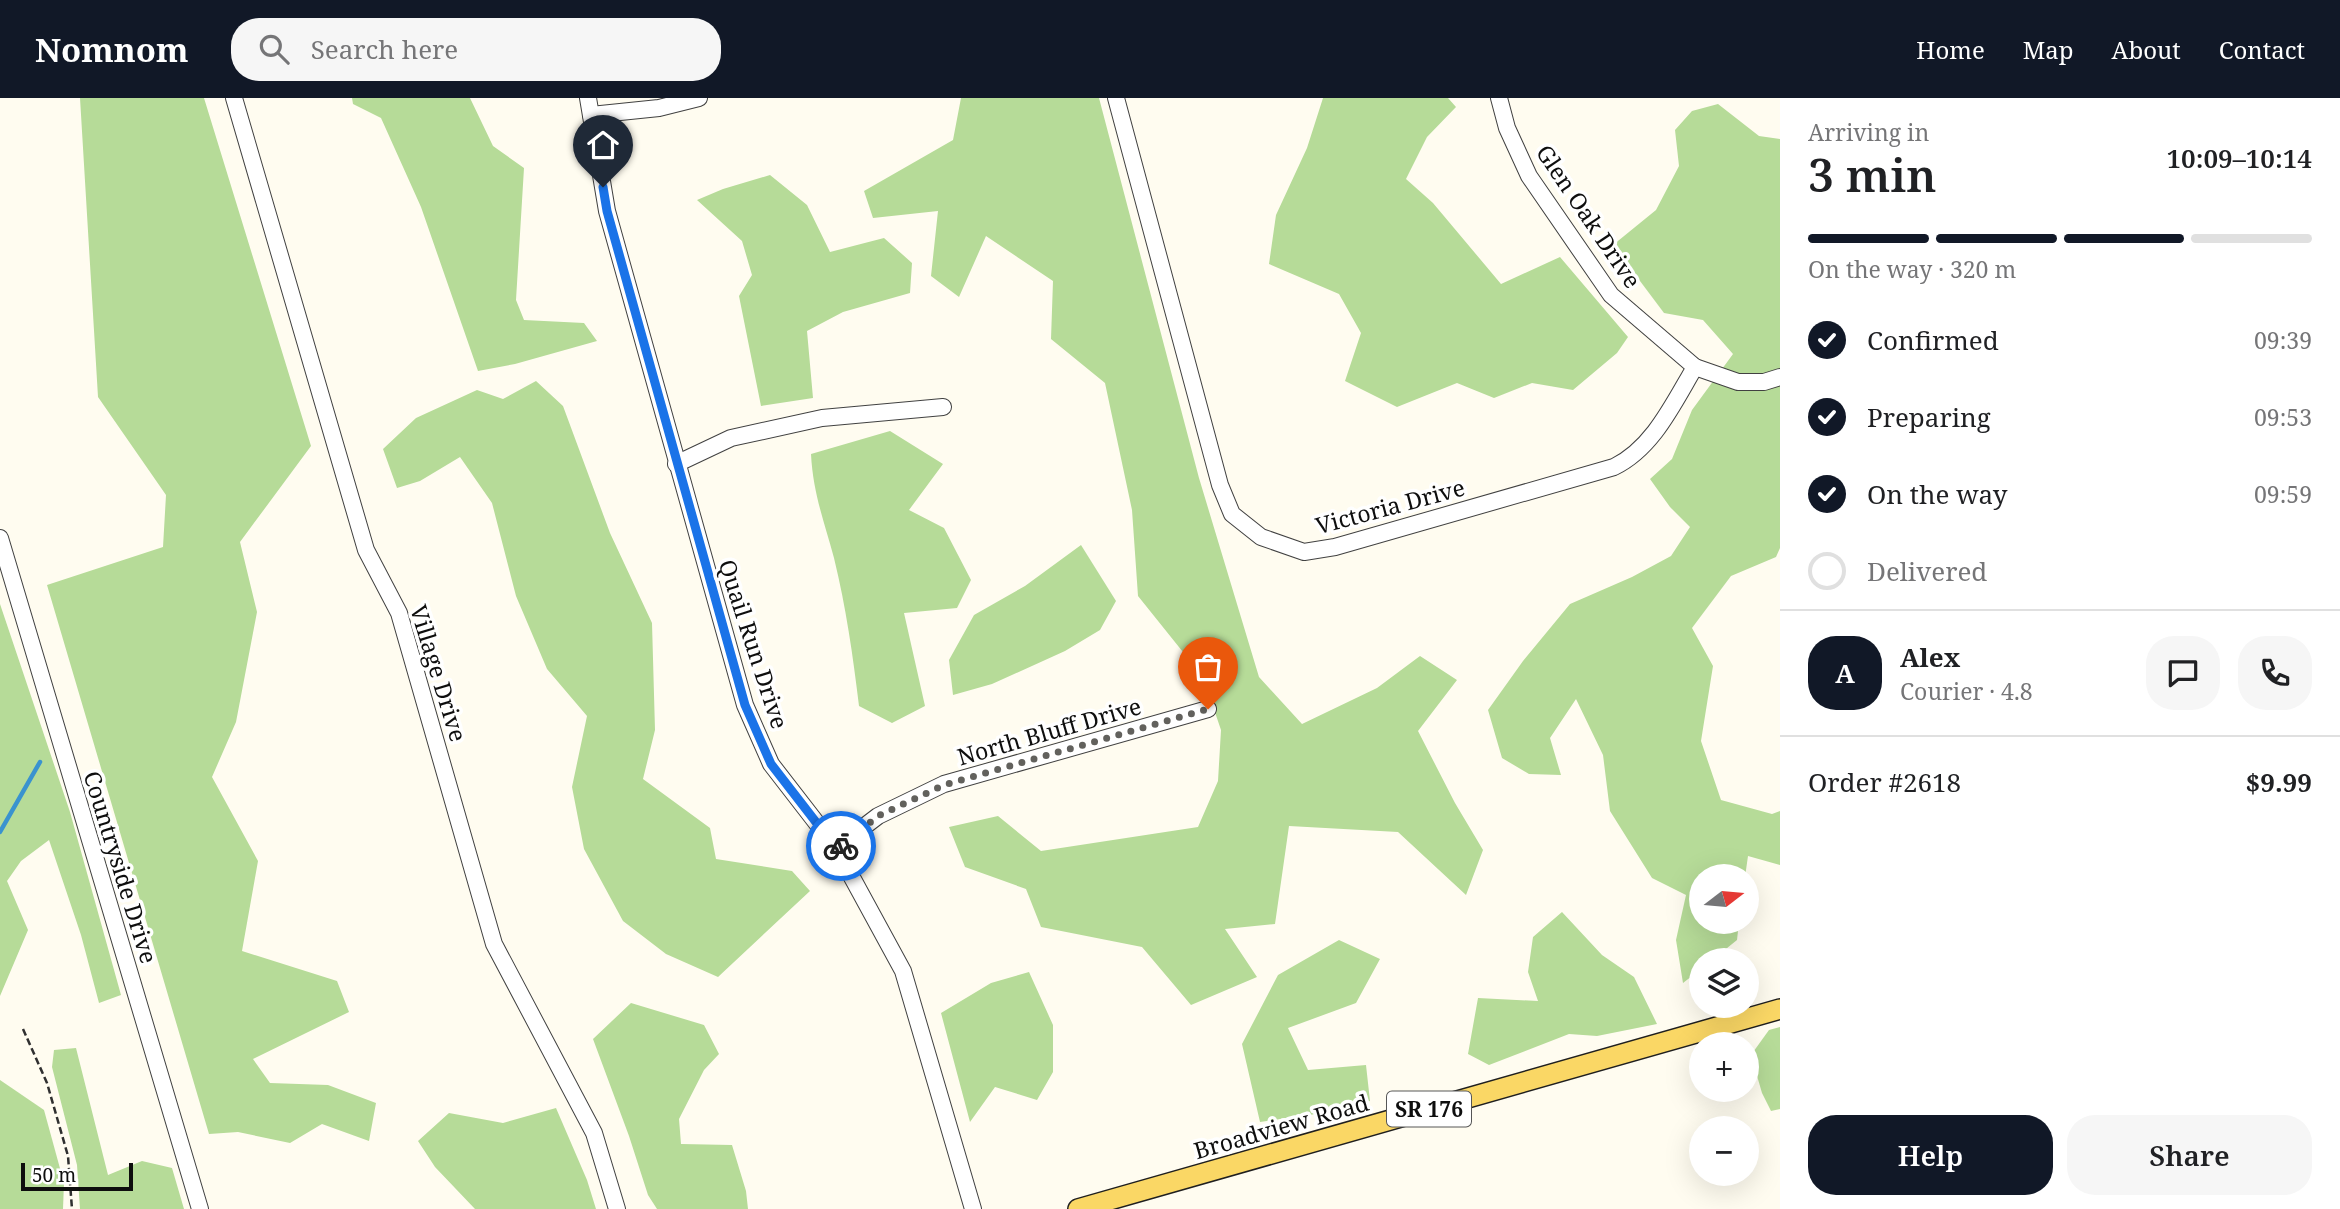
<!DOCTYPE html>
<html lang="en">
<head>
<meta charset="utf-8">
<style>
	body { margin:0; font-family:"Noto Serif",serif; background:#f6f6f6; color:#202124; height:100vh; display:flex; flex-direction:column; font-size:26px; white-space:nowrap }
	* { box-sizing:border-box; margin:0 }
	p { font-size:23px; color:#757577 }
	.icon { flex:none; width:38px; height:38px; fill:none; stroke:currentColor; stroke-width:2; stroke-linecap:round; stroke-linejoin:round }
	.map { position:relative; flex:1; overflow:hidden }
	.details { display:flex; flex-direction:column; background:#fff; width:560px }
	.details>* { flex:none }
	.needle { width:46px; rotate:74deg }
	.fabs { position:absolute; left:1689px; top:766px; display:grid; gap:14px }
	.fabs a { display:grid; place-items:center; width:70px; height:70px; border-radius:50%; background:#fff; box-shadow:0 7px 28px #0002; font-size:35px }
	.scale { position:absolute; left:21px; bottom:18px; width:112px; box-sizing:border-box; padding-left:7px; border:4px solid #0e0e0e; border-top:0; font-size:19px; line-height:24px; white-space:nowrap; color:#0e0e0e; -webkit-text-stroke:5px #fff; paint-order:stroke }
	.pin { position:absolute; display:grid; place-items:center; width:60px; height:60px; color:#fff; margin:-72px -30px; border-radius:50% 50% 50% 0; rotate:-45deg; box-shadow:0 0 7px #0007 }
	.pin .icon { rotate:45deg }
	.courier { position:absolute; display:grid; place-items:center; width:70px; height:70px; margin:-35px; border:5px solid #1a73e8; border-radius:50%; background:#fff; color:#222; box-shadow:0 2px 9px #0007 }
	.overview em { font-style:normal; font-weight:600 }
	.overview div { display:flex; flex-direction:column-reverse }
	.overview { display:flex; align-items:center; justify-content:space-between; height:119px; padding:0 28px }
	h1 { font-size:46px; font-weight:600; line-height:52px }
	.bar { display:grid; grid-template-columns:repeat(4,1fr); gap:10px 7px; align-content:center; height:84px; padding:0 28px }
	.bar i { height:9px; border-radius:5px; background:#e0e0e0 }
	.bar .on { background:#111827 }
	.bar p { grid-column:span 4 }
	.line { display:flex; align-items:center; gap:18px; padding:0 28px; border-top:2px solid #e0e0e0 }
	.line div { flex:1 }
	.round { display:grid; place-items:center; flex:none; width:74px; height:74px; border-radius:28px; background:#f6f6f6 }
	ol { padding:0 28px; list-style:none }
	li { display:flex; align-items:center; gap:21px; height:77px }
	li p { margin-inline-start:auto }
	li .icon { padding:7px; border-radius:50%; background:#111827; color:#fff; stroke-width:4 }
	li:last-child { color:#757577 }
	li i { width:38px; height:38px; border:4px solid #e0e0e0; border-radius:50% }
	.primary-button { display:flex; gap:14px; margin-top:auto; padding:14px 28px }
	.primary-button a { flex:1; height:80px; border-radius:28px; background:#111827; color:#fff; font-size:28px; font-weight:600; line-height:80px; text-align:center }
	.primary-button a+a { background:#f6f6f6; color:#202124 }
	header { display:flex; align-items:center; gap:42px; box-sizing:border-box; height:98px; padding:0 35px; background:#111827; color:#fff }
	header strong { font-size:33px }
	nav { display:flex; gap:38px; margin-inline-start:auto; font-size:24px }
	.search { width:490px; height:63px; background:#f6f6f6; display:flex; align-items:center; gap:18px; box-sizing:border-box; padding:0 24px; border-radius:28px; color:#757577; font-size:26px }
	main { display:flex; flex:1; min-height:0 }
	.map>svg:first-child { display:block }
</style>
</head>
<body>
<header>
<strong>Nomnom</strong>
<div class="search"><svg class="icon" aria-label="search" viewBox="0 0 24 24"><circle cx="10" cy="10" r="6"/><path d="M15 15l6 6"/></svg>Search here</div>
<nav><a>Home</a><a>Map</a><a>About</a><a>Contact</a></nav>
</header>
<main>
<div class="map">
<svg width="1780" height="1111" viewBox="0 0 1780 1111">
	<rect width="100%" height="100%" fill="#fffcf0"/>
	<g fill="#b6db98">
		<polygon points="80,0 204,0 311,348 240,444 257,514 236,624 212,679 258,763 242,853 337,883 349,914 253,961 270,985 328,987 376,1005 369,1043 322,1026 290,1045 238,1034 209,1036 47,487 163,449 166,397 98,299"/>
		<polygon points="352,0 470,0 493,48 524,70 516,202 524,222 584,225 597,243 515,266 478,273 421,109 381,20 353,6"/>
		<polygon points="961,0 1099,0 1199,380 1259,579 1302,626 1377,590 1420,558 1457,582 1418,633 1455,705 1483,752 1466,797 1398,734 1289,728 1275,826 1225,831 1257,879 1191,907 1142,849 1041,829 1026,791 965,769 949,729 998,718 1041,753 1198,729 1218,683 1221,632 1203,579 1138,498 1132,412 1105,285 1051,241 1053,183 986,138 959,199 931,178 938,113 873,120 864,93 953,42"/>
		<polygon points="1323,0 1448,0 1456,9 1427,39 1406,81 1433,105 1501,186 1560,159 1628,239 1617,255 1573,292 1532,285 1494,300 1457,285 1397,309 1345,283 1361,235 1339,196 1269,166 1276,117 1307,50"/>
		<polygon points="1718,6 1759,38 1780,41 1780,450 1776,459 1731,478 1692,530 1713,568 1701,643 1721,702 1772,716 1780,713 1780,767 1748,758 1745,779 1701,779 1701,824 1739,824 1737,842 1711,863 1701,863 1701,871 1683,885 1676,842 1686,797 1652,780 1610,713 1603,657 1576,601 1550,640 1561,677 1529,676 1502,660 1488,612 1523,563 1570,506 1632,479 1671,458 1690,429 1670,409 1650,381 1672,361 1692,312 1733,256 1703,222 1664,215 1613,147 1656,112 1679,68 1675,32 1692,13"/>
		<polygon points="770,77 807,107 830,154 884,140 912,165 910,195 843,214 807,233 813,300 761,308 739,198 752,177 742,143 697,102 723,91"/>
		<polygon points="536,283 563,308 610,435 652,525 655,632 643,681 710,730 716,761 792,773 810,793 718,879 666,856 623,823 584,751 572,689 587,618 547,571 516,498 492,405 460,359 420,383 397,390 383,351 416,320 477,292 503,301"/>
		<path d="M890,333L943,366L909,412L944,430L971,482L957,510L904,515L925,608L892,625L859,608C853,558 846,509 834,460C824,423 813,395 811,356Z"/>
		<polygon points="1081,447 1116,503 1100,532 1065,553 992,586 953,597 949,562 974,517 1025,488"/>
		<polygon points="0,506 70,714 121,897 99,905 81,837 49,742 21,763 7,783 28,832 0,898"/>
		<polygon points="1562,814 1602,857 1634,879 1657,926 1597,938 1569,936 1489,967 1468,956 1478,900 1538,903 1528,874 1533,839"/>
		<polygon points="1339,842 1380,861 1356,905 1288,930 1308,972 1366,967 1370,1003 1316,1016 1260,1024 1242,946 1278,877"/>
		<polygon points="1029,874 1053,927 1053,974 1037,1002 995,989 970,1024 941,915 991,885"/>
		<polygon points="631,905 704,927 719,956 704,972 679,1021 681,1046 732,1047 746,1093 748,1111 657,1111 648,1097 629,1038 593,941"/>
		<polygon points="1780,929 1780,1011 1771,1013 1762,995 1751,957 1769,932"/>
		<polygon points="76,950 108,1077 142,1063 172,1070 184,1111 80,1111 77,1067 52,969 54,952"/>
		<polygon points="0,982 44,1012 64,1085 63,1111 0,1111"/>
		<polygon points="556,1010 587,1082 596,1111 475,1111 435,1069 418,1043 449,1015 503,1025"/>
	</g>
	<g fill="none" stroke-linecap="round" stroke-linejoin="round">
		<polyline stroke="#3a93cf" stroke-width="4.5" points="0,734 40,664"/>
		<defs>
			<g id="minor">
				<polyline points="234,0 366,452 399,515 494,846 594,1035 617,1111"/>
				<polyline points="588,0 607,113 745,607 771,666 836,750 903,873 973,1111"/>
				<path d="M1116,0L1220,387L1232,416L1261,439L1304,454L1335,449L1614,369C1653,350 1673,306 1695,269"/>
				<polyline points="1499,0 1507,30 1529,78 1611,197 1695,269 1738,284 1764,284 1780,279"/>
				<polyline points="591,17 659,10 699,0"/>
				<polyline points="676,366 731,340 822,320 943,309"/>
				<polyline points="0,440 200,1111"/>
				<polyline points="836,750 878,718 944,686 1208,611"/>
			</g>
			<polyline id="major" points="1078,1111 1780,911"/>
		</defs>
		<use href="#minor" stroke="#414141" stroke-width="18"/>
		<use href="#major" stroke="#1f1f1f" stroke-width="22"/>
		<polyline stroke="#303030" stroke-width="2.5" stroke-dasharray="7 3.5" stroke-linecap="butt" points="23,931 47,985 68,1058 72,1111"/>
		<use href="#minor" stroke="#fff" stroke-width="16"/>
		<use href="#major" stroke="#fad765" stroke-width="19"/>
	</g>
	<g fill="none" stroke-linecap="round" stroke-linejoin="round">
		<polyline stroke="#62615d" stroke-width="7" stroke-dasharray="0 12.6" points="841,748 878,718 944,687 1208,611"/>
		<polyline stroke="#1a73e8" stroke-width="9" points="603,89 607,113 745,607 771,666 836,750 841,748"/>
	</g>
	<g text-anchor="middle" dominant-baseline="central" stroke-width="7" stroke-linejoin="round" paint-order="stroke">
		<rect fill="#fff" stroke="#565656" stroke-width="2" x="1387" y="993.5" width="84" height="35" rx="5"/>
		<g font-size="21" font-weight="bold" fill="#0e0e0e">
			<text x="1429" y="1011">SR 176</text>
		</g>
		<g font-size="23" fill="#0e0e0e" stroke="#fff">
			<text transform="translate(1589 118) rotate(56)">Glen Oak Drive</text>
			<text transform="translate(1390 408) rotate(-15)">Victoria Drive</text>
			<text transform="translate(754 546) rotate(72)">Quail Run Drive</text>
			<text transform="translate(439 575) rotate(73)">Village Drive</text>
			<text transform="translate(1049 633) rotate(-16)">North Bluff Drive</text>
			<text transform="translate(121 769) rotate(73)">Countryside Drive</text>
			<text transform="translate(1281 1028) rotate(-16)">Broadview Road</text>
		</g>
	</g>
</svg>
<div class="fabs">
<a><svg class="needle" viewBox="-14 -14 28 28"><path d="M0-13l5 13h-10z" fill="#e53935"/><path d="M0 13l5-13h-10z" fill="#757577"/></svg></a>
<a><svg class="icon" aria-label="layers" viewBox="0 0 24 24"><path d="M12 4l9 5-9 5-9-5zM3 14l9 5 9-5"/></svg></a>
<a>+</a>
<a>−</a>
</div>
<div class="scale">50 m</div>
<div class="pin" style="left:1208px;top:611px;background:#ea580c"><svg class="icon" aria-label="bag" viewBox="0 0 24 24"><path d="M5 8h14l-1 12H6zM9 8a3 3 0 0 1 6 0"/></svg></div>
<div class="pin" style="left:603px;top:89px;background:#1f2937"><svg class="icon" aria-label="home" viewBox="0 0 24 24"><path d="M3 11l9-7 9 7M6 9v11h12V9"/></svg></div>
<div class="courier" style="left:841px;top:748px"><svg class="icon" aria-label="bike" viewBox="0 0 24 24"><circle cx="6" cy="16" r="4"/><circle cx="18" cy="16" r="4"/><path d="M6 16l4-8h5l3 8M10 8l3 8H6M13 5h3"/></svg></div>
</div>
<section class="details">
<div class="overview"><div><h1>3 min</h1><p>Arriving in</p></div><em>10:09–10:14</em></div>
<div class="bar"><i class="on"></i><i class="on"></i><i class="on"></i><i></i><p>On the way · 320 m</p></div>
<ol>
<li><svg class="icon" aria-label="check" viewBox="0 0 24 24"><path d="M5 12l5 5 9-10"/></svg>Confirmed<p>09:39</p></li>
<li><svg class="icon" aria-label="check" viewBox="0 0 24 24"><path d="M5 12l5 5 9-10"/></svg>Preparing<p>09:53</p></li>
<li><svg class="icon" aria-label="check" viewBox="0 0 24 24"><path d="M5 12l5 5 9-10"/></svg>On the way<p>09:59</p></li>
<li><i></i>Delivered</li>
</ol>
<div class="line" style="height:126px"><b class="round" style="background:#111827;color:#fff">A</b><div><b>Alex</b><p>Courier · 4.8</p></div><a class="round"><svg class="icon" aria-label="chat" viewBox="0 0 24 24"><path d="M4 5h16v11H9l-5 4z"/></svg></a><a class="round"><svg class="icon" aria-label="phone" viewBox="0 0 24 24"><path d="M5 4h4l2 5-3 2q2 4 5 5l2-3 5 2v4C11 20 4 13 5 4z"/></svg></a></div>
<div class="line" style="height:91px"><div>Order #2618</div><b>$9.99</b></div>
<div class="primary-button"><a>Help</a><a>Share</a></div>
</section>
</main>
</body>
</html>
